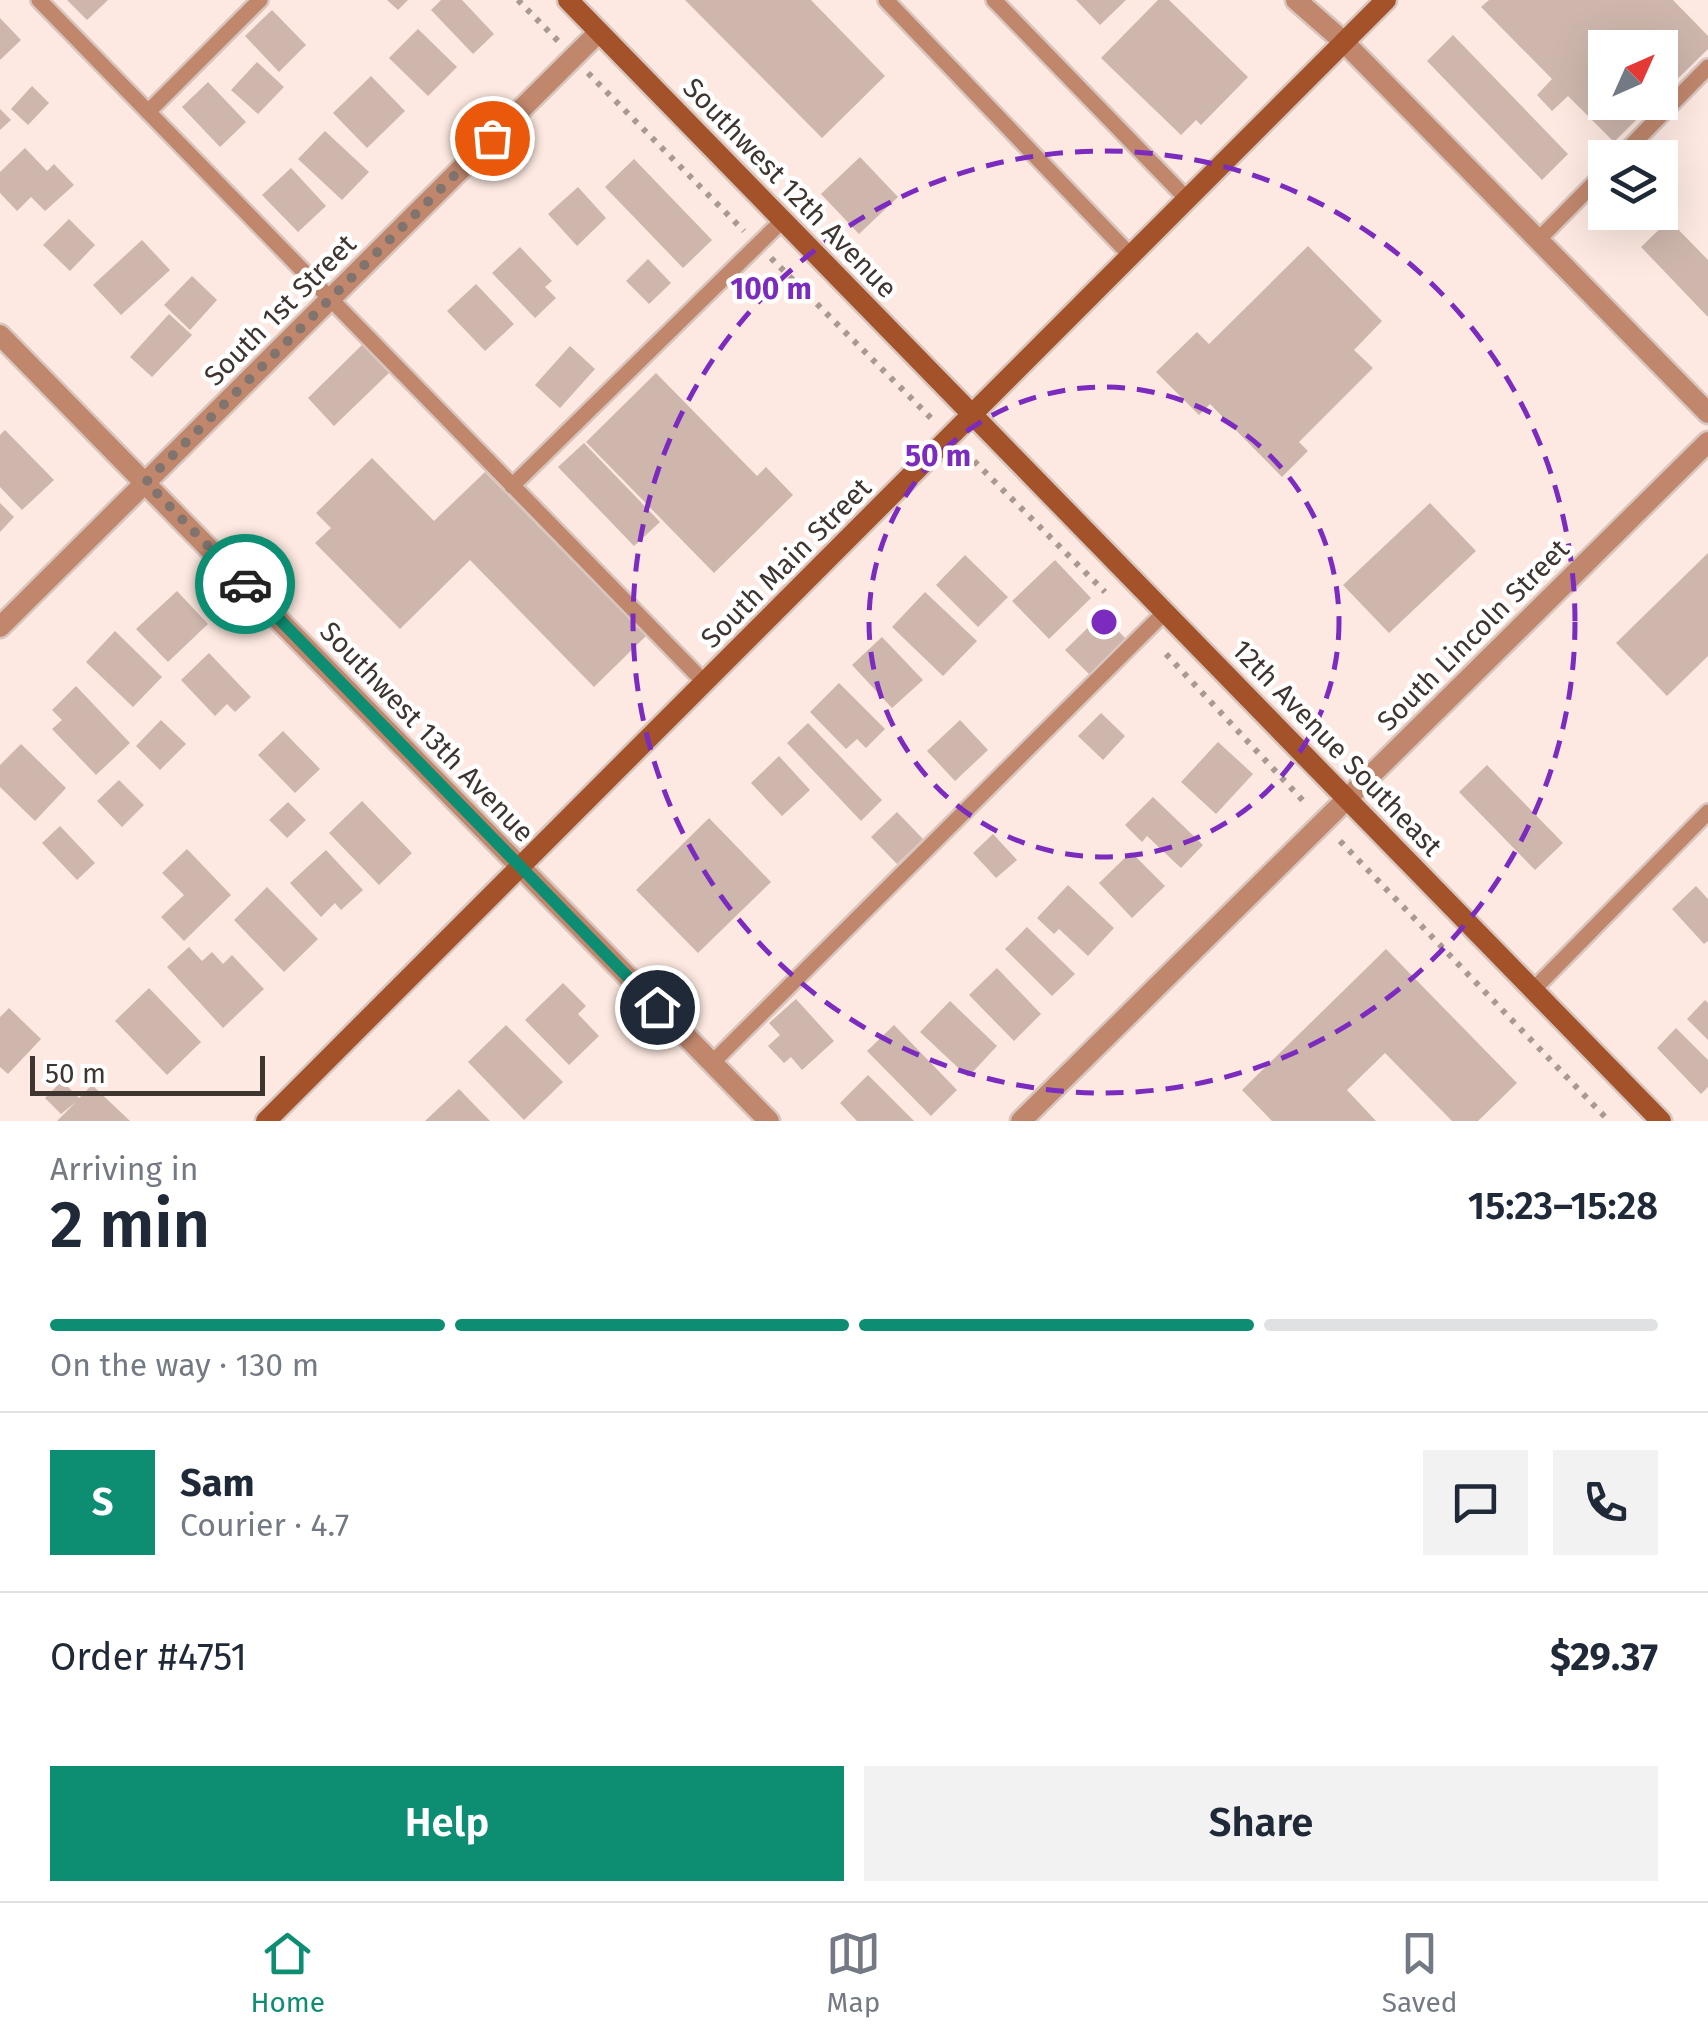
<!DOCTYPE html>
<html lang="en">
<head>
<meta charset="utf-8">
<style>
	body { margin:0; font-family:"Fira Sans",sans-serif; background:#f2f2f3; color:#1f2937; height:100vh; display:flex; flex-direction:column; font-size:38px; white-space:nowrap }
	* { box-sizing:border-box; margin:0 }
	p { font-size:32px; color:#747a83 }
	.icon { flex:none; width:55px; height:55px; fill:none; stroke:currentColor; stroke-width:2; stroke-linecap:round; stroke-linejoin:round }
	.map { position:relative; height:1121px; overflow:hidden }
	.drawer { display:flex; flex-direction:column; background:#fff; flex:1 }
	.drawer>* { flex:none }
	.needle { width:65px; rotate:45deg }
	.fabs { position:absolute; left:1588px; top:30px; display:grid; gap:20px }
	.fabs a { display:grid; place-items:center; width:90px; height:90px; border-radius:0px; background:#fff; box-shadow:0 10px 40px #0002; font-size:50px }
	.scale { position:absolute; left:30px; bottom:25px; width:235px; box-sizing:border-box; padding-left:10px; border:5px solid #3e3530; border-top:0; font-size:28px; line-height:35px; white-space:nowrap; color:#3e3530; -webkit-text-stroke:8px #fff; paint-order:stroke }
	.pin { position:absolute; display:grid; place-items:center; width:85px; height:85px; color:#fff; margin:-42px; border:5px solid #fff; border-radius:50%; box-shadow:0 2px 10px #0007 }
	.courier { position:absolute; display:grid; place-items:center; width:100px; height:100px; margin:-50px; border:8px solid #0d8d72; border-radius:50%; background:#fff; color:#222; box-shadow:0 2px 12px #0007 }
	.headline em { font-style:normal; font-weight:600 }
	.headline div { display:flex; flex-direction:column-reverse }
	.headline { display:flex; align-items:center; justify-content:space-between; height:170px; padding:0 50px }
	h1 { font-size:65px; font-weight:600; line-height:75px }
	.bar { display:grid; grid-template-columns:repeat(4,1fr); gap:15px 10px; align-content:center; height:120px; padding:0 50px }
	.bar i { height:12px; border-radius:8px; background:#e0e1e3 }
	.bar .current { background:#0d8d72 }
	.bar p { grid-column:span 4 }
	.line { display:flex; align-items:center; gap:25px; padding:0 50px; border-top:2px solid #e0e1e3 }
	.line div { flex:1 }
	.round { display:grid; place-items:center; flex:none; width:105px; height:105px; border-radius:0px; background:#f2f2f3 }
	.primary-button { display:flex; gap:20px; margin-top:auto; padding:20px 50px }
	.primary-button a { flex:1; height:115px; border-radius:0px; background:#0d8d72; color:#fff; font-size:40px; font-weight:600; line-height:115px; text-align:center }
	.primary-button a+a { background:#f2f2f3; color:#1f2937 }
	.tab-bar { display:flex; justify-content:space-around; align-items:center; height:140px; border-top:2px solid #e0e1e3; background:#fff; font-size:28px; color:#747a83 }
	.tab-bar a { display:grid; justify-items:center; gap:5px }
	.tab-bar .current { color:#0d8d72 }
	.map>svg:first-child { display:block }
</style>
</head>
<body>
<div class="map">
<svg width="1708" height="1121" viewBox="0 0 1708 1121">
	<rect width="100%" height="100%" fill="#fde9e1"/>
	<g fill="#ceb6ac">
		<polygon points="67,0 108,0 87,20"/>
		<polygon points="387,0 408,0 398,10"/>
		<polygon points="441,0 462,0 494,34 473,54 431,10"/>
		<polygon points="685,0 811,0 885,76 822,138"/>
		<polygon points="1076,0 1126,0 1100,25"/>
		<polygon points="1158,0 1169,0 1248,77 1201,125 1196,120 1181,135 1101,58"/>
		<polygon points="1489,0 1673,0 1708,36 1708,49 1660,96 1660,48 1605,48 1605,102 1654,102 1614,142 1568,96 1552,111 1537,95 1552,79 1481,7"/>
		<polygon points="272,10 306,45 279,72 245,36"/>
		<polygon points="0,18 21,40 0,60"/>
		<polygon points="418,29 457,67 428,96 389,58"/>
		<polygon points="1453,35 1568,154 1542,180 1427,61"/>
		<polygon points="257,62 284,87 258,114 231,90"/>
		<polygon points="371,76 405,111 367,148 333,113"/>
		<polygon points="208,82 246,122 220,147 182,107"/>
		<polygon points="32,86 49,103 28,125 11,109"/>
		<polygon points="0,109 11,120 0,130"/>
		<polygon points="325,131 369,172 342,200 298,159"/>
		<polygon points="25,148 47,171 54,164 74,185 45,211 31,197 17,211 0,193 0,172"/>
		<polygon points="860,157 898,197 859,234 821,194"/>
		<polygon points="634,159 712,240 683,268 605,187"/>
		<polygon points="291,168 326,206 298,232 262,195"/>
		<polygon points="578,187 606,218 577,246 548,214"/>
		<polygon points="69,219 95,245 70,271 43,245"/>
		<polygon points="1669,220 1708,260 1708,317 1641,247"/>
		<polygon points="142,240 170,270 121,315 93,285"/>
		<polygon points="1308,246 1382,321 1354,350 1373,368 1299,442 1308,451 1282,477 1210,404 1199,415 1156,372 1197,332 1209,344"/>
		<polygon points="520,247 552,281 545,287 556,298 535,318 492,273"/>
		<polygon points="648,259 671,283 649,304 626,281"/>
		<polygon points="192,276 217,300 190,330 164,305"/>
		<polygon points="476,284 514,324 485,351 447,311"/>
		<polygon points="169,314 192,335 152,377 130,357"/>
		<polygon points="362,345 389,373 334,426 308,398"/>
		<polygon points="570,346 595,369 560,408 535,385"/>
		<polygon points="656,373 757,476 766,467 793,495 714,573 586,442"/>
		<polygon points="5,430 54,480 22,510 0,487 0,435"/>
		<polygon points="584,443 660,522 634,546 558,467"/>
		<polygon points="372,458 434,521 485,472 646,636 594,687 470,560 400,629 315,543 331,528 316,513"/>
		<polygon points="0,503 14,517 0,532"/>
		<polygon points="1430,503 1476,551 1389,633 1343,585"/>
		<polygon points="1708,553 1708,656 1667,696 1616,643"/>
		<polygon points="965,555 1008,597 978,627 936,585"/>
		<polygon points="1055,560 1091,598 1049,639 1012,601"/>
		<polygon points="177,591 208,624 168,662 136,629"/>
		<polygon points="925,592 977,641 943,676 892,627"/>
		<polygon points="1102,614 1127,640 1091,676 1065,650"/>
		<polygon points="115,631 162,677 133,707 86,662"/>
		<polygon points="882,637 923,680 892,708 852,665"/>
		<polygon points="209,653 251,697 235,712 227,704 215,716 181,680"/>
		<polygon points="839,683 885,729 866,748 857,739 846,749 810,712"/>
		<polygon points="76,686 130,743 96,775 52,729 62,720 52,710"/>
		<polygon points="1101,713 1125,736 1103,760 1078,736"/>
		<polygon points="161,720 186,744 160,770 136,746"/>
		<polygon points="960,720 988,750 955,781 927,751"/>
		<polygon points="808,723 882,800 861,821 787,743"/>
		<polygon points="283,731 320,769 295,793 258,755"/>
		<polygon points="1218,742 1253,774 1216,814 1181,782"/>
		<polygon points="21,744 66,788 35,821 0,787 0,765"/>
		<polygon points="779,756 810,790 782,816 751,783"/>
		<polygon points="1487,765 1563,843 1535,870 1459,792"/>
		<polygon points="119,780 144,805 122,827 97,801"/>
		<polygon points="1153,797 1203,845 1181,868 1147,836 1142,842 1125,825"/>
		<polygon points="362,801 412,853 379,885 329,833"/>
		<polygon points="288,802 306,820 287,838 269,820"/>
		<polygon points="897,812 923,839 897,864 871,837"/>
		<polygon points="709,818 771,882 698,953 636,890"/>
		<polygon points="60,826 95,863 77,880 42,843"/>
		<polygon points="993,834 1017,860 996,878 973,853"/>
		<polygon points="187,849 231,895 184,941 161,917 184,895 162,873"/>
		<polygon points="326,850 363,890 341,910 335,903 321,917 290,883"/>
		<polygon points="1131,852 1165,886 1132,918 1099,883"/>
		<polygon points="1068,885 1114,928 1088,956 1059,929 1054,934 1037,918"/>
		<polygon points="1696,886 1708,899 1708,941 1704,944 1672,909"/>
		<polygon points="267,887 318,939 284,972 234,920"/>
		<polygon points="1027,927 1075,974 1052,996 1005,949"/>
		<polygon points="189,947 202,961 212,952 223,964 232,955 264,989 223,1028 167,967"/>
		<polygon points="1386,949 1517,1083 1478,1121 1452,1121 1385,1053 1347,1090 1376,1121 1272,1121 1242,1090"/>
		<polygon points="997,968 1041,1014 1014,1041 969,995"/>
		<polygon points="563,983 586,1006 578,1014 599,1036 569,1065 525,1020"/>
		<polygon points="149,988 201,1042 167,1075 115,1021"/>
		<polygon points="796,999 834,1041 802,1070 791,1057 784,1063 768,1046 780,1035 769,1023"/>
		<polygon points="1705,1000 1708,1003 1708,1040 1687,1019"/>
		<polygon points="950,1001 997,1046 968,1077 920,1032"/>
		<polygon points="9,1008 41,1039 8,1074 0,1067 0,1017"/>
		<polygon points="506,1025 563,1082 524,1120 468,1062"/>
		<polygon points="894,1025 957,1090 931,1116 867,1051"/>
		<polygon points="1676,1028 1708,1060 1708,1087 1701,1094 1657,1048"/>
		<polygon points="868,1075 914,1121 857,1121 840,1103"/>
		<polygon points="62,1081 79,1098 92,1085 130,1121 57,1121 76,1102 61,1114 45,1098"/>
		<polygon points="459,1089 490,1121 425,1121"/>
	</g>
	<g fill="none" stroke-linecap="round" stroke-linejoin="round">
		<defs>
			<g id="lane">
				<polyline points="39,0 705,683"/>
				<polyline points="886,0 1131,256"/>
				<polyline points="994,0 1188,200"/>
				<polyline points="148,112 260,0"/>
				<polyline points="1619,158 1708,67"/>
				<polyline points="1538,240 1605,172"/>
				<polyline points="512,486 783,220"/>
				<polyline points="1532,991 1708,812"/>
				<polyline points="712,1063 1165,612"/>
			</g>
			<g id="street">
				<polyline points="1296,0 1344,42 1708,413"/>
				<polyline points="0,335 769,1121"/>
				<polyline points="0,627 599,32"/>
				<polyline points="1021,1121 1708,442"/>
			</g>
			<g id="secondary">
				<polyline points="568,0 1661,1121"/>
				<polyline points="266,1121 1386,0"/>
			</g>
		</defs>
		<use href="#lane" stroke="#d7c5be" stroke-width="20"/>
		<use href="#street" stroke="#d7c5be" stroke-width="25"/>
		<use href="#secondary" stroke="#d7c5be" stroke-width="25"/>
		<g stroke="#a89992" stroke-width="6" stroke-dasharray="5 8" stroke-linecap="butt">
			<polyline points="518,0 559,42"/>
			<polyline points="588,73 744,231"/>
			<polyline points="771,258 935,422"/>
			<polyline points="965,452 1105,592"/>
			<polyline points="1166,654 1308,806"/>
			<polyline points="1340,841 1609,1121"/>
		</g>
		<use href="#lane" stroke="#c0876d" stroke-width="15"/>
		<use href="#street" stroke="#c0876d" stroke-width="20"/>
		<use href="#secondary" stroke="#a35229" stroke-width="20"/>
	</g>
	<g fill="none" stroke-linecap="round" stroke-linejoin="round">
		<polyline stroke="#81746e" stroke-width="10" stroke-dasharray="0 18" points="245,584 146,482 492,138"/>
		<polyline stroke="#0d8d72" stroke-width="12" points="245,584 657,1007"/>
	</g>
	<g fill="none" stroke="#7b2cbf" stroke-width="5" stroke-dasharray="18 12">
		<circle cx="1104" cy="622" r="235"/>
		<circle cx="1104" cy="622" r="471"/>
	</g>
	<g text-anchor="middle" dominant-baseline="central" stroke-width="9" stroke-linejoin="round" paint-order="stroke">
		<g font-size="28" fill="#3e3530" stroke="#fff">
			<text transform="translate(790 188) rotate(46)">Southwest 12th Avenue</text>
			<text transform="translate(280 310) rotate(-45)">South 1st Street</text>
			<text transform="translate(786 563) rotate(-45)">South Main Street</text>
			<text transform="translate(1473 635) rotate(-45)">South Lincoln Street</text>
			<text transform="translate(427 732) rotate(46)">Southwest 13th Avenue</text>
			<text transform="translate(1337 748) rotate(46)">12th Avenue Southeast</text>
		</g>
	</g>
	<circle cx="1104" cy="622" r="15" fill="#7b2cbf" stroke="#fff" stroke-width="5"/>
	<g font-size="30" text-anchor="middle" font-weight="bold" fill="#7b2cbf" stroke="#fff" stroke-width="9" stroke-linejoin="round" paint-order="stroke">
		<text x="771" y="299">100 m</text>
		<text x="938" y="466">50 m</text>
	</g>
</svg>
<div class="fabs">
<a><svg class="needle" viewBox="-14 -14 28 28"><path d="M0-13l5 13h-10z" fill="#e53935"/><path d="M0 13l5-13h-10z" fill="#747a83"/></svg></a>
<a><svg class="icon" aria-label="layers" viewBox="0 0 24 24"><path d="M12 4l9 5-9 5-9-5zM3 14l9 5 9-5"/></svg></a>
</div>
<div class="scale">50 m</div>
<div class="pin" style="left:492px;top:138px;background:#ea580c"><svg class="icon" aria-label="bag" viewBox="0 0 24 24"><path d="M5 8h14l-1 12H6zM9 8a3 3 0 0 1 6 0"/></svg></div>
<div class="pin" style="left:657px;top:1007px;background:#1f2937"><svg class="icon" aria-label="home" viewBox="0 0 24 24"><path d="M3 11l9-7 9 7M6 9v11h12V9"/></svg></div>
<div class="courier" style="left:245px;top:584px"><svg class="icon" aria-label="car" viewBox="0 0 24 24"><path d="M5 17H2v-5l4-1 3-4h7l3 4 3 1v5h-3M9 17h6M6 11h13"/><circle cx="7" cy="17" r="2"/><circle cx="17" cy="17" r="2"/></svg></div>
</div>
<section class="drawer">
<div class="headline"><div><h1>2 min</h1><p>Arriving in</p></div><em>15:23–15:28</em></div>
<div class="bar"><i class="current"></i><i class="current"></i><i class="current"></i><i></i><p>On the way · 130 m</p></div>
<div class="line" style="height:180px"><b class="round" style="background:#0d8d72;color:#fff">S</b><div><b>Sam</b><p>Courier · 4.7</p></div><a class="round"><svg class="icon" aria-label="chat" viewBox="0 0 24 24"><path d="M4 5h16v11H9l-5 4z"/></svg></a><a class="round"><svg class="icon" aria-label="phone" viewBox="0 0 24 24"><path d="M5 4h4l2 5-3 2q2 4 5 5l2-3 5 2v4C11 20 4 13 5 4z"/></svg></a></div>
<div class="line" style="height:130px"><div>Order #4751</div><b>$29.37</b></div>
<div class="primary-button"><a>Help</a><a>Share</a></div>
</section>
<nav class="tab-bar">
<a class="current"><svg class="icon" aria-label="home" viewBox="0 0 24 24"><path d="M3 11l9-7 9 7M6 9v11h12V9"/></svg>Home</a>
<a><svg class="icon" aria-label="map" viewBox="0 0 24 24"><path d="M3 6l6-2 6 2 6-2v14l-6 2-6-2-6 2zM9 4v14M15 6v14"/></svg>Map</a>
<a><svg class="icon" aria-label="saved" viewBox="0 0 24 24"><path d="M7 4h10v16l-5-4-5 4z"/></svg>Saved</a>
</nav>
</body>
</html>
